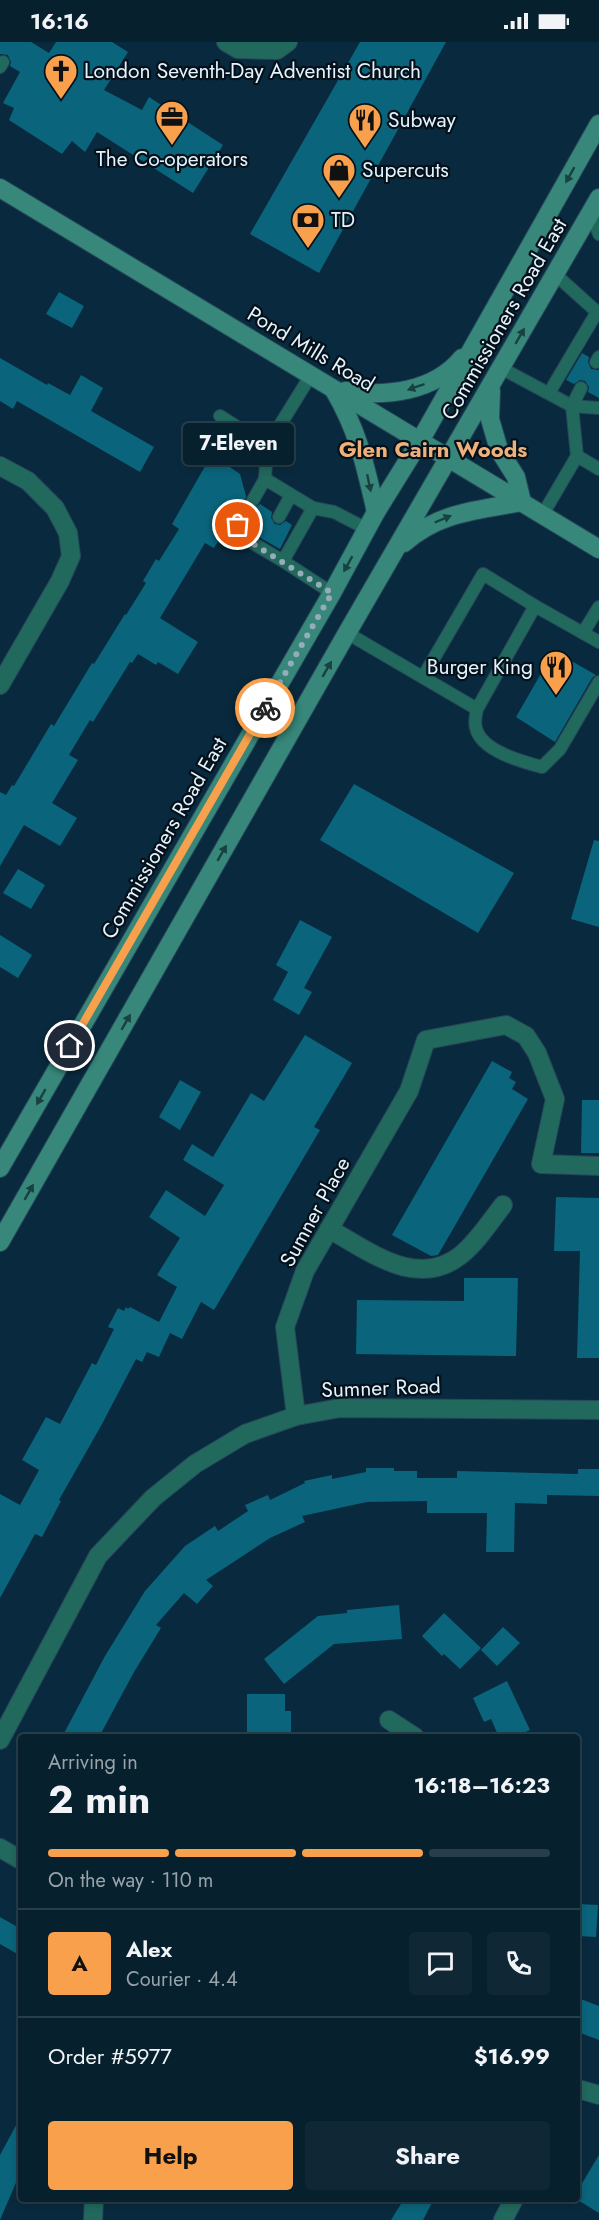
<!DOCTYPE html>
<html lang="en">
<head>
<meta charset="utf-8">
<style>
	body { margin:0; font-family:Jost,sans-serif; background:#102836; color:#f1f3f6; height:100vh; display:flex; flex-direction:column; font-size:22px; white-space:nowrap }
	* { box-sizing:border-box; margin:0 }
	p { font-size:20px; color:#98a3aa }
	.icon { flex:none; width:33px; height:33px; fill:none; stroke:currentColor; stroke-width:2; stroke-linecap:round; stroke-linejoin:round }
	.map { position:relative; flex:1; overflow:hidden }
	.side { position:absolute; left:18px; top:1692px; width:562px; height:468px; display:flex; flex-direction:column; background:#07202e; border-radius:6px; box-shadow:0 3px 9px #0003,0 0 0 2px #283e4a }
	.side>* { flex:none }
	.pin { position:absolute; display:grid; place-items:center; width:51px; height:51px; color:#fff; margin:-26px; border:3px solid #fff; border-radius:50%; box-shadow:0 2px 6px #0007 }
	.courier { position:absolute; display:grid; place-items:center; width:60px; height:60px; margin:-30px; border:4px solid #f9a04c; border-radius:50%; background:#fff; color:#222; box-shadow:0 2px 8px #0007 }
	.bubble { position:absolute; height:42px; border-radius:6px; background:#07202e; box-shadow:0 3px 9px #0003,0 0 0 2px #283e4a; font-size:20px; font-weight:700; line-height:42px; text-align:center }
	.headline em { font-style:normal; font-weight:700 }
	.headline div { display:flex; flex-direction:column-reverse }
	.headline { display:flex; align-items:center; justify-content:space-between; height:102px; padding:0 30px }
	h1 { font-size:39px; font-weight:700; line-height:45px }
	.bar { display:grid; grid-template-columns:repeat(4,1fr); gap:9px 6px; align-content:center; height:72px; padding:0 30px }
	.bar i { height:8px; border-radius:4px; background:#283e4a }
	.bar .current { background:#f9a04c }
	.bar p { grid-column:span 4 }
	.line { display:flex; align-items:center; gap:15px; padding:0 30px; border-top:2px solid #283e4a }
	.line div { flex:1 }
	.round { display:grid; place-items:center; flex:none; width:63px; height:63px; border-radius:6px; background:#102836 }
	.action { display:flex; gap:12px; margin-top:auto; padding:12px 30px }
	.action a { flex:1; height:69px; border-radius:6px; background:#f9a04c; color:#111; font-size:24px; font-weight:700; line-height:69px; text-align:center }
	.action a+a { background:#102836; color:#f1f3f6 }
	.status { display:flex; justify-content:space-between; align-items:center; height:42px; padding:0 30px; background:#07202e; direction:ltr }
	.status svg { height:16px; fill:currentColor }
	.map>svg:first-child { display:block }
</style>
</head>
<body>
<div class="status"><b>16:16</b><svg viewBox="0 0 49 12"><path d="M0 12V9h3v3zM5 12V6h3v6zM10 12V3h3v9zM15 12V0h3v12zM26 1h20v11H26zM47 4h2v5h-2z"/></svg></div>
<div class="map">
<svg width="599" height="2178" viewBox="0 0 599 2178">
	<rect width="100%" height="100%" fill="#092a3e"/>
	<g fill="#0a647b">
		<polygon points="0,0 31,0 49,11 56,0 112,0 128,10 104,48 142,68 149,55 223,103 193,151 97,90 85,110 72,99 62,112 9,78 14,66 3,61 20,30 10,24 11,20 8,13 0,12"/>
		<polygon points="360,0 446,0 319,231 250,192"/>
		<polygon points="59,250 84,264 72,286 46,272"/>
		<polygon points="582,311 589,315 588,320 591,327 599,328 599,356 588,350 589,345 585,339 580,338 574,342 566,338"/>
		<polygon points="0,316 47,343 48,341 70,353 81,333 103,346 91,369 154,405 140,430 17,359 13,367 0,359"/>
		<polygon points="208,419 219,424 221,419 240,432 246,454 245,459 248,465 254,466 260,462 272,470 271,476 275,482 280,483 286,479 292,483 280,507 245,487 245,479 239,475 230,479 214,506 205,501 160,576 198,600 178,632 158,620 156,623 138,612 132,621 130,620 93,680 90,678 69,713 78,718 52,761 77,776 60,804 24,783 0,824 0,750 6,753 12,743 14,744 51,682 54,684 92,621 94,622 125,572 126,573 146,541 143,539 156,517 159,519 179,487 172,482"/>
		<polygon points="554,609 596,633 592,636 555,700 516,675"/>
		<polygon points="354,742 514,831 478,891 320,798"/>
		<polygon points="594,798 599,799 599,885 571,877"/>
		<polygon points="18,827 45,843 31,867 3,851"/>
		<polygon points="300,878 332,895 304,946 312,950 299,973 273,958 288,930 276,923"/>
		<polygon points="0,893 32,913 18,936 0,925"/>
		<polygon points="305,993 352,1021 314,1085 320,1088 214,1268 201,1260 182,1297 170,1291 159,1315 147,1310 142,1320 136,1317 102,1382 59,1458 61,1459 42,1495 35,1492 0,1556 0,1452 20,1463 39,1428 22,1418 46,1375 60,1382 92,1321 96,1323 114,1287 108,1285 118,1266 124,1269 126,1265 128,1267 130,1265 159,1280 177,1245 157,1233 180,1196 149,1175 166,1148 205,1174 224,1143 183,1118 192,1102 213,1115 251,1051 264,1059"/>
		<polygon points="492,1019 512,1030 509,1036 516,1040 512,1047 528,1057 438,1213 431,1214 392,1193"/>
		<polygon points="180,1038 201,1050 180,1088 159,1075"/>
		<polygon points="582,1058 599,1058 599,1111 581,1111"/>
		<polygon points="556,1155 599,1156 599,1316 577,1316 580,1209 554,1209"/>
		<polygon points="464,1236 518,1236 516,1314 356,1312 357,1258 464,1259"/>
		<polygon points="366,1426 394,1426 394,1429 417,1429 417,1436 457,1436 457,1429 578,1432 578,1427 599,1427 599,1454 547,1453 547,1462 515,1461 514,1510 486,1510 487,1471 427,1471 427,1459 367,1460 302,1474 305,1480 270,1496 206,1538 213,1544 197,1562 184,1551 156,1583 161,1586 134,1630 99,1695 62,1695 105,1614 145,1549 185,1504 215,1484 218,1489 248,1469 245,1463 268,1453 270,1458 305,1441 304,1439 332,1433 332,1437 366,1430"/>
		<polygon points="399,1563 402,1597 334,1602 284,1642 264,1617 318,1574 347,1571 347,1568"/>
		<polygon points="444,1571 481,1606 460,1627 444,1612 442,1614 422,1594"/>
		<polygon points="503,1585 520,1601 497,1624 481,1608"/>
		<polygon points="507,1639 530,1688 515,1695 499,1695 491,1677 484,1680 473,1656"/>
		<polygon points="247,1652 285,1652 285,1669 291,1669 291,1695 247,1695"/>
		<polygon points="578,1862 598,1863 596,1895 578,1894"/>
		<polygon points="0,1875 21,1887 21,1914 0,1902"/>
		<polygon points="578,1956 599,1964 599,1998 578,1990"/>
		<polygon points="21,2074 21,2129 0,2178 0,2113"/>
		<polygon points="599,2113 599,2171 576,2157 578,2148"/>
		<polygon points="404,2157 434,2157 423,2178 391,2178"/>
	</g>
	<g fill="none" stroke-linecap="round" stroke-linejoin="round">
		<defs>
			<g id="lane">
				<polyline points="0,25 3,20"/>
				<polyline points="591,171 599,192"/>
				<polyline points="596,320 599,315"/>
				<polyline points="501,326 572,364 577,414 543,472"/>
				<polyline points="311,333 267,404 265,437 313,466 334,470 367,487"/>
				<polyline points="581,346 572,364 599,366"/>
				<polyline points="549,351 597,270 556,233"/>
				<polyline points="220,374 267,404"/>
				<polyline points="577,414 599,427"/>
				<polyline points="253,458 265,437"/>
				<polyline points="313,466 283,519 332,551"/>
				<polyline points="279,475 291,453"/>
				<polyline points="238,483 234,490 283,519"/>
				<polyline points="347,591 477,667 535,564 583,591 599,565"/>
				<polyline points="583,591 599,600"/>
				<polyline points="423,635 483,532 535,564"/>
				<path d="M477,667C476,672 474,680 476,686C481,709 523,720 542,725L560,707L599,640"/>
			</g>
			<g id="street">
				<polyline points="226,0 238,7 277,8 288,0"/>
				<polyline points="0,424 28,439 55,466 68,491 71,514 60,539 0,643"/>
				<path d="M329,1187C369,1209 417,1248 461,1213C477,1200 490,1180 503,1163"/>
				<polyline points="296,1374 285,1285 305,1229 409,1049 426,998 506,983 526,994 537,1011 555,1057 541,1122 599,1124"/>
				<polyline points="389,1678 415,1695"/>
				<polyline points="0,1698 98,1514 153,1456 195,1422 245,1392 296,1374 340,1366 599,1368"/>
				<polyline points="0,1806 21,1818"/>
				<polyline points="578,2047 599,2053"/>
				<polyline points="93,2178 94,2157"/>
				<polyline points="503,2178 514,2157"/>
			</g>
			<g id="secondary">
				<polyline points="0,146 599,507"/>
				<path d="M334,348C359,391 365,423 376,470"/>
				<path d="M345,349C386,355 434,350 462,316"/>
				<polyline points="491,349 490,377 499,408 516,435 522,460"/>
				<path d="M404,501C439,470 478,468 522,460"/>
				<polyline points="0,1126 332,551 376,470 420,399 599,82"/>
				<polyline points="0,1200 347,591 599,156"/>
			</g>
		</defs>
		<use href="#lane" stroke="#284659" stroke-width="14"/>
		<use href="#street" stroke="#284659" stroke-width="20"/>
		<use href="#secondary" stroke="#284659" stroke-width="20"/>
		<use href="#lane" stroke="#21685d" stroke-width="12"/>
		<use href="#street" stroke="#21685d" stroke-width="18"/>
		<use href="#secondary" stroke="#37887b" stroke-width="18"/>
	</g>
	<defs><path id="oneway-solid" d="M-6-.8H1V-3.2L6.5 0L1 3.2V.8H-6Z" transform="scale(1.5)"/></defs>
	<g fill="#194141">
		<use href="#oneway-solid" transform="translate(570 133) rotate(119)"/>
		<use href="#oneway-solid" transform="translate(520 294) rotate(-60)"/>
		<use href="#oneway-solid" transform="translate(416 345) rotate(161)"/>
		<use href="#oneway-solid" transform="translate(369 441) rotate(78)"/>
		<use href="#oneway-solid" transform="translate(443 477) rotate(-23)"/>
		<use href="#oneway-solid" transform="translate(348 522) rotate(119)"/>
		<use href="#oneway-solid" transform="translate(327 627) rotate(-60)"/>
		<use href="#oneway-solid" transform="translate(222 811) rotate(-60)"/>
		<use href="#oneway-solid" transform="translate(126 980) rotate(-60)"/>
		<use href="#oneway-solid" transform="translate(41 1055) rotate(120)"/>
		<use href="#oneway-solid" transform="translate(29 1150) rotate(-60)"/>
	</g>
	<g fill="none" stroke-linecap="round" stroke-linejoin="round">
		<polyline stroke="#97acba" stroke-width="6" stroke-dasharray="0 10.8" points="238,483 234,490 332,551 265,666"/>
		<polyline stroke="#f9a04c" stroke-width="8" points="70,1004 265,666"/>
	</g>
	<defs>
		<symbol id="church-pin" viewBox="-11 -11 22 30"><path d="M0 17L-7.5 6A9.5 9.5 0 1 1 7.5 6Z" fill="#f9a04c" stroke="#05111a"/><path d="M-1.2-6h2.4v3.5h3.3v2.4h-3.3V6h-2.4V-.1h-3.3v-2.4h3.3Z" fill="#111"/></symbol>
		<symbol id="office-pin" viewBox="-11 -11 22 30"><path d="M0 17L-7.5 6A9.5 9.5 0 1 1 7.5 6Z" fill="#f9a04c" stroke="#05111a"/><path d="M-6-3h4V-5.5h4V-3h4V5H-6ZM-1-4.5V-3h2v-1.5ZM-6 0V1H6V0Z" fill="#111"/></symbol>
		<symbol id="restaurant-pin" viewBox="-11 -11 22 30"><path d="M0 17L-7.5 6A9.5 9.5 0 1 1 7.5 6Z" fill="#f9a04c" stroke="#05111a"/><path d="M-5-6h1v4h1v-4h1v4h1v-4h1v5L-1.5 .5V6h-2V.5L-5-1ZM5-6V6H3V1.5H1.5Q1.5-4 5-6Z" fill="#111"/></symbol>
		<symbol id="shop-pin" viewBox="-11 -11 22 30"><path d="M0 17L-7.5 6A9.5 9.5 0 1 1 7.5 6Z" fill="#f9a04c" stroke="#05111a"/><path d="M-5-2.5h2.3a2.7 3.5 0 0 1 5.4 0H5L5.5 6h-11ZM-1.5-2.5h3a1.5 2.3 0 0 0-3 0Z" fill="#111"/></symbol>
		<symbol id="bank-pin" viewBox="-11 -11 22 30"><path d="M0 17L-7.5 6A9.5 9.5 0 1 1 7.5 6Z" fill="#f9a04c" stroke="#05111a"/><path d="M-6-4H6V4H-6ZM0-2.3a2.3 2.3 0 1 0 0 4.6a2.3 2.3 0 1 0 0-4.6Z" fill="#111"/></symbol>
	</defs>
	<g fill-rule="evenodd">
		<use href="#church-pin" x="42" y="10" width="38" height="52"/>
		<use href="#office-pin" x="153" y="56" width="38" height="52"/>
		<use href="#restaurant-pin" x="346" y="59" width="38" height="52"/>
		<use href="#shop-pin" x="320" y="109" width="38" height="52"/>
		<use href="#bank-pin" x="289" y="159" width="38" height="52"/>
		<use href="#restaurant-pin" x="537" y="606" width="38" height="52"/>
	</g>
	<g text-anchor="middle" dominant-baseline="central" stroke-width="4.5" stroke-linejoin="round" paint-order="stroke">
		<g font-size="21" fill="#e3f2fd" stroke="#05111a" text-anchor="start">
			<text x="84" y="29">London Seventh-Day Adventist Church</text>
			<text x="388" y="78">Subway</text>
			<text x="172" y="117" text-anchor="middle">The Co-operators</text>
			<text x="362" y="128">Supercuts</text>
			<text x="331" y="178">TD</text>
			<text x="533" y="625" text-anchor="end">Burger King</text>
		</g>
		<g font-size="21" fill="#e3f2fd" stroke="#05111a">
			<text transform="translate(504 277) rotate(-60)">Commissioners Road East</text>
			<text transform="translate(311 307) rotate(31)">Pond Mills Road</text>
			<text transform="translate(164 796) rotate(-60)">Commissioners Road East</text>
			<text transform="translate(315 1170) rotate(-61)">Sumner Place</text>
			<text transform="translate(381 1346) rotate(-2)">Sumner Road</text>
		</g>
		<g font-size="22" font-weight="bold" fill="#efb17c" stroke="#05111a">
			<text x="433" y="407">Glen Cairn Woods</text>
		</g>
	</g>
</svg>
<div class="pin" style="left:238px;top:483px;background:#ea580c"><svg class="icon" aria-label="bag" viewBox="0 0 24 24"><path d="M5 8h14l-1 12H6zM9 8a3 3 0 0 1 6 0"/></svg></div>
<div class="pin" style="left:70px;top:1004px;background:#1f2937"><svg class="icon" aria-label="home" viewBox="0 0 24 24"><path d="M3 11l9-7 9 7M6 9v11h12V9"/></svg></div>
<div class="courier" style="left:265px;top:666px"><svg class="icon" aria-label="bike" viewBox="0 0 24 24"><circle cx="6" cy="16" r="4"/><circle cx="18" cy="16" r="4"/><path d="M6 16l4-8h5l3 8M10 8l3 8H6M13 5h3"/></svg></div>
<div class="bubble" style="left:183px;top:381px;width:111px">7-Eleven</div>
<section class="side">
<div class="headline"><div><h1>2 min</h1><p>Arriving in</p></div><em>16:18–16:23</em></div>
<div class="bar"><i class="current"></i><i class="current"></i><i class="current"></i><i></i><p>On the way · 110 m</p></div>
<div class="line" style="height:108px"><b class="round" style="background:#f9a04c;color:#111">A</b><div><b>Alex</b><p>Courier · 4.4</p></div><a class="round"><svg class="icon" aria-label="chat" viewBox="0 0 24 24"><path d="M4 5h16v11H9l-5 4z"/></svg></a><a class="round"><svg class="icon" aria-label="phone" viewBox="0 0 24 24"><path d="M5 4h4l2 5-3 2q2 4 5 5l2-3 5 2v4C11 20 4 13 5 4z"/></svg></a></div>
<div class="line" style="height:78px"><div>Order #5977</div><b>$16.99</b></div>
<div class="action"><a>Help</a><a>Share</a></div>
</section>
</div>
</body>
</html>
